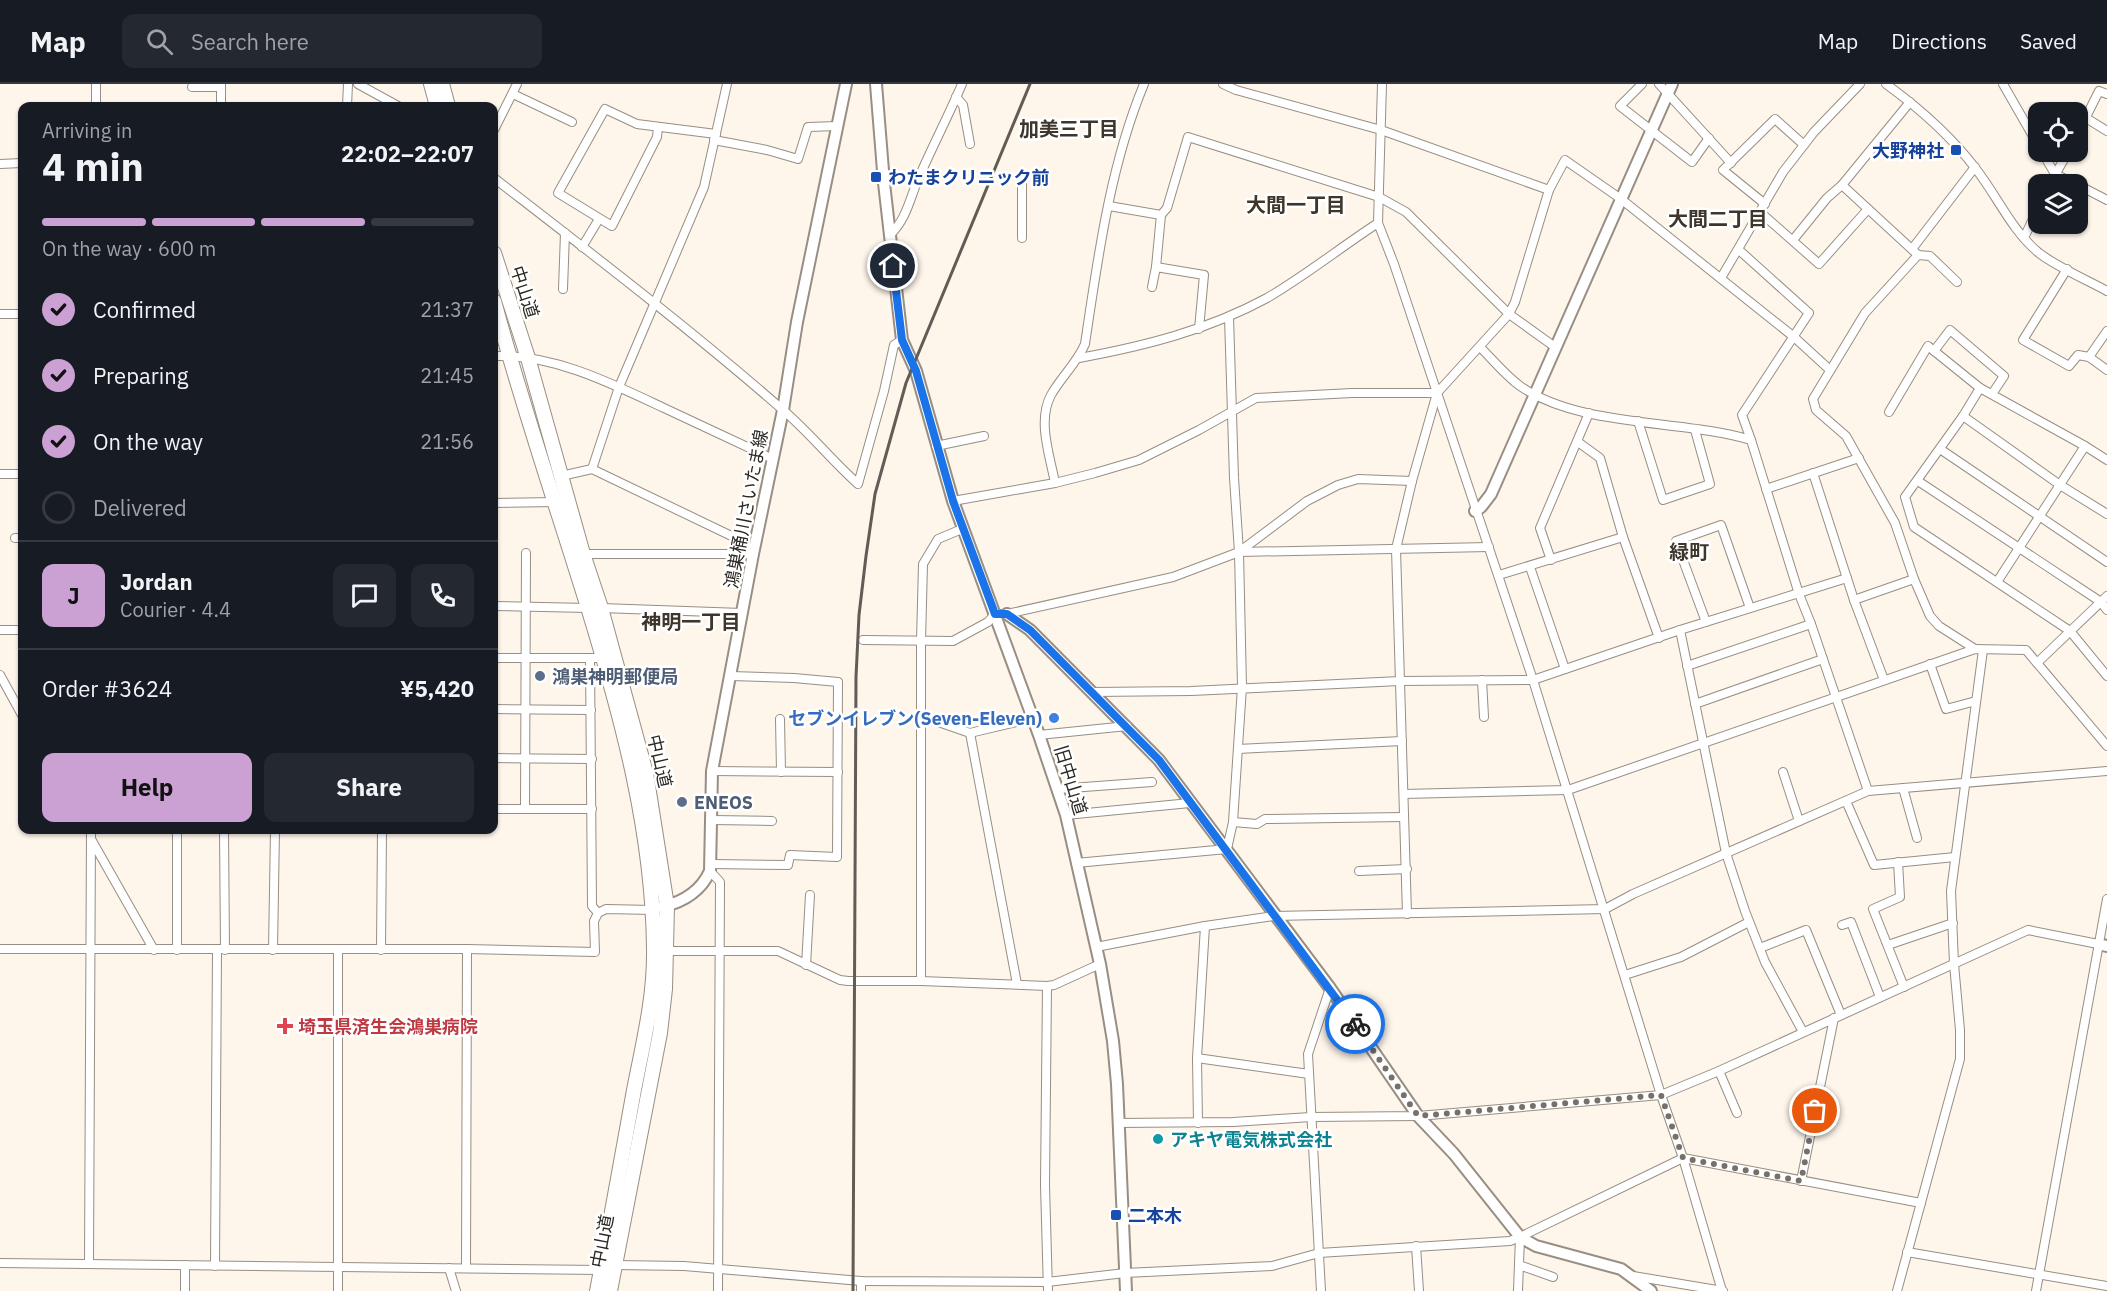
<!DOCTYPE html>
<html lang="en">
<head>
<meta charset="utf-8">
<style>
	body { margin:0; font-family:"IBM Plex Sans","Noto Sans JP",sans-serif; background:#242831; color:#f1f3f6; height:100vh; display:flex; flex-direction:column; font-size:22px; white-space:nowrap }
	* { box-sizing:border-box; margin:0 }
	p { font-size:20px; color:#9ea1a6 }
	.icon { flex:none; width:33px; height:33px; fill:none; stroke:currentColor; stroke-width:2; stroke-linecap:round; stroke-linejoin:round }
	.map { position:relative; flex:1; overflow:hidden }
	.panel { position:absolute; left:18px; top:18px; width:480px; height:732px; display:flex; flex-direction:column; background:#171b24; border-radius:12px; box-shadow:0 2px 4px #0004 }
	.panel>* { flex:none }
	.fabs { position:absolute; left:2028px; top:18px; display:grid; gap:12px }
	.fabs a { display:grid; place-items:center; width:60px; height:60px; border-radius:12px; background:#171b24; box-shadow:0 2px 4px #0004; font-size:30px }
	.pin { position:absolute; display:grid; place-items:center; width:51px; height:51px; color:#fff; margin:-26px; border:3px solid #fff; border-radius:50%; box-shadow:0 2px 6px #0007 }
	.courier { position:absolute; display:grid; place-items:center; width:60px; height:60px; margin:-30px; border:4px solid #1a73e8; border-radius:50%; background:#fff; color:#222; box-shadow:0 2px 8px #0007 }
	.headline em { font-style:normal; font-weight:800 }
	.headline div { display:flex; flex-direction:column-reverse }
	.headline { display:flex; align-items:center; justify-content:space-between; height:102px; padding:0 24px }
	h1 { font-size:39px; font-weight:800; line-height:45px }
	.bar { display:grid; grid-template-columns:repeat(4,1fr); gap:9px 6px; align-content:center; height:72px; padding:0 24px }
	.bar i { height:8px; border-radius:4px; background:#363941 }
	.bar .on { background:#caa1d2 }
	.bar p { grid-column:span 4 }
	.line { display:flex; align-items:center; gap:15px; padding:0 24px; border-top:2px solid #363941 }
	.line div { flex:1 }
	.round { display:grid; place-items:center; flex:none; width:63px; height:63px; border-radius:12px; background:#242831 }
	ol { padding:0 24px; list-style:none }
	li { display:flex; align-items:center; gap:18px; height:66px }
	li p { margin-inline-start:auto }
	li .icon { padding:6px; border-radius:50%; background:#caa1d2; color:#111; stroke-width:4 }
	li:last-child { color:#9ea1a6 }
	li i { width:33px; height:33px; border:3px solid #363941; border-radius:50% }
	.cta { display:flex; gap:12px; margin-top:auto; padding:12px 24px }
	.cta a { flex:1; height:69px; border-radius:12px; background:#caa1d2; color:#111; font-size:24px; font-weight:800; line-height:69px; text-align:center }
	.cta a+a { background:#242831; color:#f1f3f6 }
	header { display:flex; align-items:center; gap:36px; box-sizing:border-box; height:84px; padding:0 30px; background:#171b24; border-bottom:2px solid #363941 }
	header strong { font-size:28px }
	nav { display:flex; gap:33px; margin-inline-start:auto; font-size:21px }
	.search { width:420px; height:54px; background:#242831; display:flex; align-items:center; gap:15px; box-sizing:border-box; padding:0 21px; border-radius:12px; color:#9ea1a6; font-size:22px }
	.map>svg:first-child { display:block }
</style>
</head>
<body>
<header>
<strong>Map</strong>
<div class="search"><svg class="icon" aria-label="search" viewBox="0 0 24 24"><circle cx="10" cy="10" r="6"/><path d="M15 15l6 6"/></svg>Search here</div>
<nav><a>Map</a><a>Directions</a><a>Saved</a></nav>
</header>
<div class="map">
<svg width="2107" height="1207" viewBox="0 0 2107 1207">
	<rect width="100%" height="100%" fill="#fef5eb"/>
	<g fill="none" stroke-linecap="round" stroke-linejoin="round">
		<defs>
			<g id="minor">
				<polyline points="358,0 398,22"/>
				<polyline points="1223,0 1236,6 1381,46 1549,106"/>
				<polyline points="1382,0 1378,139 1394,180 1533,596 1661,1011 1683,1074 1722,1207"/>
				<polyline points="1642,0 1620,22 1692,78 1709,54"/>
				<polyline points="1659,0 1731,79"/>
				<path d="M1886,0C1919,24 1951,52 1976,85C1997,112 2012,147 2039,169C2057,183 2087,196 2107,207"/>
				<polyline points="2003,0 2038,61"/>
				<polyline points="192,3 221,3"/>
				<polyline points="513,10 572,38"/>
				<polyline points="956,13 963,21 970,60"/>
				<polyline points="96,22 96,0"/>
				<polyline points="221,22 221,0"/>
				<polyline points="347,22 348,0"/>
				<polyline points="2086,34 2107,47"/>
				<polyline points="658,43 657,53 612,142 558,109 605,25 637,40 716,50"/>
				<polyline points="494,46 517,0"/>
				<polyline points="2078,49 2099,7 2107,10"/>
				<polyline points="714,56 767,66 798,75 808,43 837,42"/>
				<polyline points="2042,68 2055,90 2076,100"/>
				<polyline points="0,80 22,79"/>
				<path d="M494,94C592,170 690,245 783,326C810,349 832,377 858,400L884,307L894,261L902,256"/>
				<polyline points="1022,95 1022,154"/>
				<polyline points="2050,100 2068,68"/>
				<polyline points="1842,101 1918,171 1930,172 1957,198"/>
				<polyline points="2078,101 2107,116"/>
				<polyline points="1765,120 1723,86 1775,35 1804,61"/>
				<polyline points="1109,122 1161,131 1167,124 1188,53 1379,113 1406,128 1509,230 1555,263"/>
				<polyline points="1760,128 1819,180 1868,125"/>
				<path d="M890,151C906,135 909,118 917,98C931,65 948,33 962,0"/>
				<polyline points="2024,154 2038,124"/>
				<polyline points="1793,156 1827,114 1842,101 1910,18"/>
				<polyline points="582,163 599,135"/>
				<polyline points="1912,165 1975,83"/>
				<polyline points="1739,166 1809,229 1742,331 1751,356"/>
				<polyline points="1918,171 1865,229 1813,315 1816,326 1846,352 1895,439 1914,495 1930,532 1939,542 1975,565"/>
				<polyline points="1156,183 1161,131"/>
				<polyline points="2067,185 2023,256 2069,282 2078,271 2089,273 2107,286"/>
				<polyline points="1721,194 1783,88 1814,48 1860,0"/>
				<polyline points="1152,203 1156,183 1204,191 1199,245"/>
				<polyline points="563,205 565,149"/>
				<polyline points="0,230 22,230"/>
				<path d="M1480,263C1493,276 1505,291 1520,302C1581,344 1681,335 1751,356L1799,510L1811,540L1868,707"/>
				<polyline points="1934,267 1950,246 2004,292 1992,310"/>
				<path d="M494,272C553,270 611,299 664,324C700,341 737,358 773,375"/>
				<polyline points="2089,273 2107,247"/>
				<path d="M1079,274C1145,262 1208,246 1267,214C1305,192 1341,163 1378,139"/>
				<polyline points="1980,304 1963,332 1905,413 1914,443 2070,547 2107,592"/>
				<polyline points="1889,328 1928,262 1980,304 2085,362 2107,376"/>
				<polyline points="1963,332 2060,401 2107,430"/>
				<polyline points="1638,337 1663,416 1710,400 1695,346"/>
				<polyline points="1578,358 1600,374 1623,453 1659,554"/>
				<polyline points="936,362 984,352"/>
				<polyline points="1940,365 2107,478"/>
				<polyline points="592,385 619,303 704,103 727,0"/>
				<polyline points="1813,389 1854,516 1884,596"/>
				<polyline points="0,390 22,390"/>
				<polyline points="561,392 592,385 744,458 753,470"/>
				<polyline points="1918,397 2101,518 2107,526"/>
				<path d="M1055,399C1050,372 1037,337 1051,311C1061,293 1077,279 1085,260C1098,173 1110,82 1144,0"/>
				<polyline points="1766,405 1859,374"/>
				<polyline points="953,417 1055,399 1095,389 1139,376 1199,346 1256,314 1352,309 1437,309"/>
				<polyline points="494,419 556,418"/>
				<polyline points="15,454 22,454"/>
				<polyline points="1239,468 1489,463"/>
				<polyline points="583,470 753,470"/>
				<polyline points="1551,476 1540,444 1589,329"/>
				<polyline points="1530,483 1565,585"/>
				<polyline points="1499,491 1623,453"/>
				<polyline points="1997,498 2085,362"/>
				<polyline points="1854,516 1914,495"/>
				<polyline points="494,522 588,524"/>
				<polyline points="601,524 742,529"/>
				<polyline points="1706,538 1676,457 1721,441 1750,524"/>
				<polyline points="0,546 22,546"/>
				<polyline points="1680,546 1726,769 1745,827 1765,878 1803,948"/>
				<polyline points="863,556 953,557 988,538 995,530 1007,530 1173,493 1239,468 1307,417 1338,401 1358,395 1412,397"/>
				<polyline points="494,574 603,574"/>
				<polyline points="2037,579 2107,512"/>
				<polyline points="1930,580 1946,625 1976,617"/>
				<polyline points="1687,582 1811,540"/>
				<polyline points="0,591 22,631"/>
				<polyline points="1482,596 1484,633"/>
				<polyline points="1092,608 1191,607 1400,597 1533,596 1680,546 1847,494"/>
				<polyline points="1695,620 1823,575"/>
				<polyline points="494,625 591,626"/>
				<polyline points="921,632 970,649 1033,634"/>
				<polyline points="780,635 781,688"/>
				<polyline points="970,649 1017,900"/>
				<polyline points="1039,651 1127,642"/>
				<polyline points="1238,665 1402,657"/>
				<polyline points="494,674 592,675"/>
				<polyline points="712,687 838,688"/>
				<polyline points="1783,688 1799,737"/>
				<polyline points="1903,704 1917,754"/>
				<polyline points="1057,705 1152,698"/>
				<polyline points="1404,710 1568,706 1975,565 2026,566 2107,662"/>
				<polyline points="1846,717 1874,781 1955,773"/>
				<polyline points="494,725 592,725"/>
				<polyline points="525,725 526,469"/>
				<polyline points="1066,731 1190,719"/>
				<polyline points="712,736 772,737"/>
				<polyline points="1233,738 1257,740 1265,735 1404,733"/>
				<polyline points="177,746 177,866"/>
				<polyline points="224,746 225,866"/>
				<polyline points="91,755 154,866"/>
				<polyline points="1898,778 1900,813 1873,825 1904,903"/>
				<polyline points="1076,779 1227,765 1233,738 1242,603 1239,468 1234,394 1229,233"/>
				<polyline points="711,780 788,781 790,771 837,773 838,598 794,594 731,592"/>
				<polyline points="710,787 720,798 718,1207"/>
				<polyline points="1359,787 1407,785"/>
				<polyline points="598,829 606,825 653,826"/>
				<polyline points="1407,830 1396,465 1412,397 1437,309 1509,230 1515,218 1549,106 1565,76 1621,115 1794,253 1830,286"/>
				<polyline points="1842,841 1851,838 1880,913"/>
				<polyline points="1888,861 1953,839"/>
				<polyline points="1096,863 1205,842 1274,832 1605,825 1633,810 1868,707 2107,687"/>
				<polyline points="1760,864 1806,846 1841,931"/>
				<polyline points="0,865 467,865 595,868 594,837 598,829 592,822 590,574"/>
				<polyline points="273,866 275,746"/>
				<polyline points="338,866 338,1207"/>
				<polyline points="381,866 382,746"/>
				<polyline points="666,867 778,867 840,896 848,897 921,897 1047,902 1054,901 1100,880"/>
				<polyline points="806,881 810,811"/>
				<polyline points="1625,891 1681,873 1749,838"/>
				<polyline points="921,897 921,557 923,480 938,455 962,445"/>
				<polyline points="1047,902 1045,1101 1048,1207"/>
				<polyline points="1197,974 1309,990"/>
				<polyline points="1719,987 1737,1029"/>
				<polyline points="1118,1039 1233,1038 1311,1033 1418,1032 1661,1011 1719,987 2028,846 2098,860"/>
				<polyline points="1198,1039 1197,974 1205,842"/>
				<polyline points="1801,1097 1834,934"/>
				<polyline points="1416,1162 1419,1207"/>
				<polyline points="1907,1168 2107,1202"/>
				<polyline points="0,1179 601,1186"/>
				<polyline points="89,1180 91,746"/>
				<polyline points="615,1181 684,1182 861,1197 1047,1198 1125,1189 1272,1182 1319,1169 1510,1157 1520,1153 1683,1074 1921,1119"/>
				<polyline points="1519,1181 1553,1193"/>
				<polyline points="215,1182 217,866"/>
				<polyline points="449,1184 456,1207"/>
				<polyline points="466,1184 467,865"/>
				<polyline points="1633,1192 1723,1207"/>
				<polyline points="185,1207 185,1181"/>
				<polyline points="861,1207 861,1197"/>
				<polyline points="1321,1207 1308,970 1330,904"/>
				<polyline points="1518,1207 1520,1153"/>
				<polyline points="1897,1207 1960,975 1960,946 1954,880 1951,807 1983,566"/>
				<polyline points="2036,1207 2107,815"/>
			</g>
			<g id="tertiary">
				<polyline points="1475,427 1481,423 1491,410 1672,0"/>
				<polyline points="1007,530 1030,546 1159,676 1330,904 1418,1032 1454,1070 1520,1153 1536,1162 1621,1185 1651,1207"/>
				<polyline points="2098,860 2107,862"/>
			</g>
			<g id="secondary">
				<polyline points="876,0 884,99 902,256 916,287 953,417 1039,651 1066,731 1100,880 1113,957 1117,1000 1126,1207"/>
				<path d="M662,823C683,818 701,807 710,787L712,687L753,470L783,326L797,238L846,0"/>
			</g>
			<g id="trunk">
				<polyline points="431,0 437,22"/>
				<polyline points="442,0 448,22"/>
				<polyline points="494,169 528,274 583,470 601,524 646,689 667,822 665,905 660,949 610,1207"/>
				<path d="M494,217C522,322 558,426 590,530C623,638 653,750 654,865C655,912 643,960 634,1006C622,1073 610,1140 597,1207"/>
			</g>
		</defs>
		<use href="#minor" stroke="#988e83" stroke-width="10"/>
		<use href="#tertiary" stroke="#988e83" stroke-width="14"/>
		<use href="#secondary" stroke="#988e83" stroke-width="14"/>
		<use href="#trunk" stroke="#988e83" stroke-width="16"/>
		<use href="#minor" stroke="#fff" stroke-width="8"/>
		<use href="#tertiary" stroke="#fff" stroke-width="10"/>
		<use href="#secondary" stroke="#fff" stroke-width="10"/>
		<use href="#trunk" stroke="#fff" stroke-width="14"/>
		<polyline stroke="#615c56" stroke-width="3" points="853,1207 856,593 859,531 866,472 875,410 906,299 1030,0"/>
	</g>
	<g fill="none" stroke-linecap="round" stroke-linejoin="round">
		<polyline stroke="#767069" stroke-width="6" stroke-dasharray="0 10.8" points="1355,940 1418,1032 1661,1011 1683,1074 1801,1097 1815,1027"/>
		<polyline stroke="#1a73e8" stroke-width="8" points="893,182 902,256 916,287 953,417 995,530 1007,530 1030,546 1159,676 1355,940"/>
	</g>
	<g fill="#1a4fb4" stroke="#fff" stroke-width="2">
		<rect x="1950" y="60" width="12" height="12" rx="3"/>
		<rect x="870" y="87" width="12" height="12" rx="3"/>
		<rect x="1110" y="1125" width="12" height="12" rx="3"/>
	</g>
	<g fill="#5c6f8a" stroke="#fff" stroke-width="2">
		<circle cx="540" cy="592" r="6"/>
		<circle cx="682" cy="718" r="6"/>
	</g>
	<circle fill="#3f7fe0" stroke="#fff" stroke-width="2" cx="1054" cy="634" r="6"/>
	<path fill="#e0444e" stroke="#fff" stroke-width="2" d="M282 933h6v6h6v6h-6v6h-6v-6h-6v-6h6z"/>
	<circle fill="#0f9aa8" stroke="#fff" stroke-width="2" cx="1158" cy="1055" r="6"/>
	<g text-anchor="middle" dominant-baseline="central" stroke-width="5" stroke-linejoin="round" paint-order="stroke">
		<g font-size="18" font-weight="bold" fill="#164399" stroke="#fff" text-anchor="start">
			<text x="1944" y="66" text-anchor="end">大野神社</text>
			<text x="888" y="93">わたまクリニック前</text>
			<text x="1128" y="1131">二本木</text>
		</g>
		<g font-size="18" fill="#2c2823" stroke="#fff">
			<text transform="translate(525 208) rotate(72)">中山道</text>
			<text transform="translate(746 425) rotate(-79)">鴻巣桶川さいたま線</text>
			<text transform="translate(660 677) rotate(77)">中山道</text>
			<text transform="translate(1071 696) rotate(73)">旧中山道</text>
			<text transform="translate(602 1157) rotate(-79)">中山道</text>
		</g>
		<g font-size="18" font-weight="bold" fill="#4e5e75" stroke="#fff" text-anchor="start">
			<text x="552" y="592">鴻巣神明郵便局</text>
			<text x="694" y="718">ENEOS</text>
		</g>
		<g font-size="18" font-weight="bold" fill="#366cbe" stroke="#fff" text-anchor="end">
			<text x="1042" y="634">セブンイレブン(Seven-Eleven)</text>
		</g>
		<g font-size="18" font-weight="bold" fill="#be3a42" stroke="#fff" text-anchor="start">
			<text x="298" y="942">埼玉県済生会鴻巣病院</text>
		</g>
		<g font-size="18" font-weight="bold" fill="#0d838f" stroke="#fff" text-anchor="start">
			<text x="1170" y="1055">アキヤ電気株式会社</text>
		</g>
		<g font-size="20" font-weight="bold" fill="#3e352b" stroke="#fff">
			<text x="1069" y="44">加美三丁目</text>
			<text x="1296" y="120">大間一丁目</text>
			<text x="1718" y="134">大間二丁目</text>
			<text x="1689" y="467">緑町</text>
			<text x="691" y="537">神明一丁目</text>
		</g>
	</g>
</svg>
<div class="fabs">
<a><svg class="icon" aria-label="locate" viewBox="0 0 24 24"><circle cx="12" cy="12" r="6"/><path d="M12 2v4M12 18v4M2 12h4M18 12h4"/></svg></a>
<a><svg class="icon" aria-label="layers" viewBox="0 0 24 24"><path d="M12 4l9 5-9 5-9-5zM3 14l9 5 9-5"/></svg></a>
</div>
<div class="pin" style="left:1815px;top:1027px;background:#ea580c"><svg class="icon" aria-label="bag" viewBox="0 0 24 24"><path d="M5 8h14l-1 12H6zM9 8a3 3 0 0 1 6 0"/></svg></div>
<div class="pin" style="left:893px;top:182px;background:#1f2937"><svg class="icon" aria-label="home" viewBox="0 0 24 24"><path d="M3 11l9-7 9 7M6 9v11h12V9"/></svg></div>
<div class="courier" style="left:1355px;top:940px"><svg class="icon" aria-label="bike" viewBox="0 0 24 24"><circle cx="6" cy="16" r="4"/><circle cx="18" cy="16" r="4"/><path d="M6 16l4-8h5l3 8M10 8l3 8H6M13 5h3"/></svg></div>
<section class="panel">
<div class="headline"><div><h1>4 min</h1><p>Arriving in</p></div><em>22:02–22:07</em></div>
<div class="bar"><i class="on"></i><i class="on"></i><i class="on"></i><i></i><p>On the way · 600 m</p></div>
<ol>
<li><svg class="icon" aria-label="check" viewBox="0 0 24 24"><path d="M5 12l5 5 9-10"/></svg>Confirmed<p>21:37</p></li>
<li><svg class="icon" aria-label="check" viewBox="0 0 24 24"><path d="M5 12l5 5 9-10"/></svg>Preparing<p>21:45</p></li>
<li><svg class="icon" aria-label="check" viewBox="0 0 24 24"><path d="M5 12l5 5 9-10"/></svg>On the way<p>21:56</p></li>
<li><i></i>Delivered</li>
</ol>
<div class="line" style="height:108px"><b class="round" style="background:#caa1d2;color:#111">J</b><div><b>Jordan</b><p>Courier · 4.4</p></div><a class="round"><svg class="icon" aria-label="chat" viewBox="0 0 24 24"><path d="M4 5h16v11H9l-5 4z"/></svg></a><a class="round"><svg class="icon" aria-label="phone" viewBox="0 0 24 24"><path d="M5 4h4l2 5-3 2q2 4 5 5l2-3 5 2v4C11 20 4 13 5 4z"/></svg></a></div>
<div class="line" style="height:78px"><div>Order #3624</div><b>¥5,420</b></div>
<div class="cta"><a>Help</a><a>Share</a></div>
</section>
</div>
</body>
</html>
